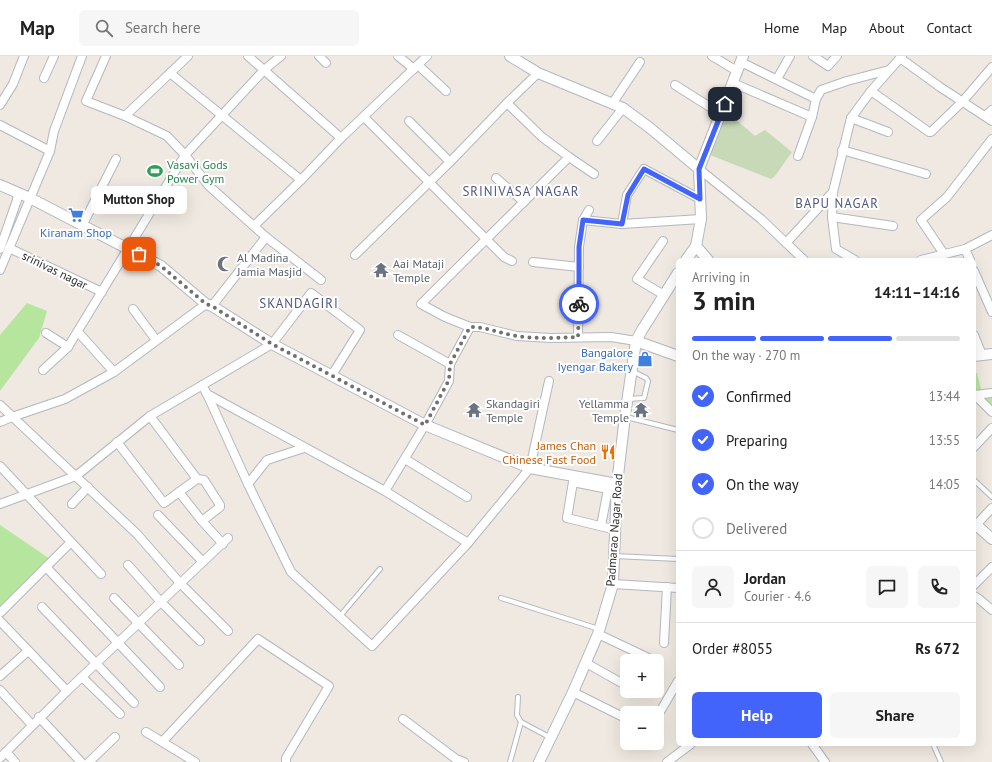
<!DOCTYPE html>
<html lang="en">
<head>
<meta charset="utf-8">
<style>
	body { margin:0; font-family:"PT Sans",sans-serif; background:#f6f6f6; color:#222; height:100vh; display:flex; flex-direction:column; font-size:15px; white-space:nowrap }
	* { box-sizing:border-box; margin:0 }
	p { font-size:13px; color:#767676 }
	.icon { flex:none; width:22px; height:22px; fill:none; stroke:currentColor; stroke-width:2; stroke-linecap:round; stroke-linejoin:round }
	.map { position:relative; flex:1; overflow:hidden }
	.drawer { position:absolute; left:676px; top:202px; width:300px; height:488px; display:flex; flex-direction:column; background:#fff; border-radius:6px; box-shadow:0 4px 16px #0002 }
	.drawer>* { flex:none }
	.fabs { position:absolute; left:620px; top:598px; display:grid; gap:8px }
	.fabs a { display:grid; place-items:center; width:44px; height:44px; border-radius:6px; background:#fff; box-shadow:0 4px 16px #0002; font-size:20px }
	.pin { position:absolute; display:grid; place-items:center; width:34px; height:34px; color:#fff; margin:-17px; border-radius:8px; box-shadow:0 2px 6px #0006 }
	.courier { position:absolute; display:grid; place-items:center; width:40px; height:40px; margin:-20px; border:3px solid #4264fb; border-radius:50%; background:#fff; color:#222; box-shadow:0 1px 5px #0007 }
	.bubble { position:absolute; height:28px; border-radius:6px; background:#fff; box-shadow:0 4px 16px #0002; font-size:13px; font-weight:700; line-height:28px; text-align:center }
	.overview em { font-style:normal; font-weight:700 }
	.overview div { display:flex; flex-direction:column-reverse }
	.overview { display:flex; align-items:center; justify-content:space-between; height:68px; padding:0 16px }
	h1 { font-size:26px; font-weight:700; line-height:30px }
	.bar { display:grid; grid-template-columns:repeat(4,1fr); gap:6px 4px; align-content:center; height:48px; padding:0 16px }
	.bar i { height:5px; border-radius:3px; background:#e0e0e0 }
	.bar .selected { background:#4264fb }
	.bar p { grid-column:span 4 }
	.line { display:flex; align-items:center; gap:10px; padding:0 16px; border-top:1px solid #e0e0e0 }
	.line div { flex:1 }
	.round { display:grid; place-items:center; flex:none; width:42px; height:42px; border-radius:6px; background:#f6f6f6 }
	ol { padding:0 16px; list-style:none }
	li { display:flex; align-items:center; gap:12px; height:44px }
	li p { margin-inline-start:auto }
	li .icon { padding:4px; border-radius:50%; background:#4264fb; color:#fff; stroke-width:4 }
	li:last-child { color:#767676 }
	li i { width:22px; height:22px; border:2px solid #e0e0e0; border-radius:50% }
	.primary-button { display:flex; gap:8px; margin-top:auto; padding:8px 16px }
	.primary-button a { flex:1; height:46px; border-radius:6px; background:#4264fb; color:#fff; font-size:16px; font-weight:700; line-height:46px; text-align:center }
	.primary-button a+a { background:#f6f6f6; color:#222 }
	header { display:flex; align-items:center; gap:24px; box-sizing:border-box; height:56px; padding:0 20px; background:#fff; border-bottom:1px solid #e0e0e0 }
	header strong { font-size:19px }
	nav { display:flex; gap:22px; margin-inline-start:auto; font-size:14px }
	.search { width:280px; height:36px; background:#f6f6f6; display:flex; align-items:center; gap:10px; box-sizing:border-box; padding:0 14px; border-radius:6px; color:#767676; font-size:15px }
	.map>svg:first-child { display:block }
</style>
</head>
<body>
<header>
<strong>Map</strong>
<div class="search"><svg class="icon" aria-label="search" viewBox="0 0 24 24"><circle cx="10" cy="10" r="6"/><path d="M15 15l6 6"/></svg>Search here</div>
<nav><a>Home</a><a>Map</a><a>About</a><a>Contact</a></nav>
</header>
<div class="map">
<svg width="992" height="706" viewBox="0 0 992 706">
	<rect width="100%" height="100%" fill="#efe9e1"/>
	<g fill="#b6e59e">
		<polygon points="27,247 47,255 39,282 0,335 0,279"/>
		<polygon points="974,317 977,317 982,337 992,338 992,350 974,333"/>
		<polygon points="0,469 50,503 0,553"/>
	</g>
	<polygon fill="#c8d9b8" points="726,55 755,80 765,74 792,96 775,120 771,123 710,99"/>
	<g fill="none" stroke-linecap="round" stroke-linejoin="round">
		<defs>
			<g id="service">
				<polyline points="628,343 644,342 648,325 646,322 632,315"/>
				<polyline points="626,361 678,374"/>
				<polyline points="974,424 992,441"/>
				<polyline points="615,500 678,503"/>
				<polyline points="501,542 599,573"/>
				<polyline points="340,560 380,513"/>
				<polyline points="518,641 517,659 521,666 551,682"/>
				<polyline points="933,688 941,706"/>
				<polyline points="510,706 521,666"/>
			</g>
			<g id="minor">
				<polyline points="106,0 86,45 125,60 167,80 185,99 209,130 266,181 321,224"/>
				<polyline points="248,0 341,82"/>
				<polyline points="319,0 326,7"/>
				<polyline points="398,0 414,13"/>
				<polyline points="712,0 737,15"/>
				<polyline points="813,0 828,10 837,0"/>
				<polyline points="900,2 940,31 992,65"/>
				<polyline points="741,6 816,43"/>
				<polyline points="418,9 446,35"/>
				<polyline points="170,17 301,124"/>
				<polyline points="44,22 54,0"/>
				<polyline points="777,23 790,0"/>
				<polyline points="733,27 812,61"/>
				<polyline points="675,29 721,58"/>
				<polyline points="871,35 929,76 931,76 963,45 992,11"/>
				<polyline points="507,47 542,81 569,101 594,118"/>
				<polyline points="612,48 640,6"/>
				<polyline points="0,49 13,28 24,0"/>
				<polyline points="125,60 188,0"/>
				<polyline points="985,60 992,54"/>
				<polyline points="364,61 504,201 512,205"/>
				<polyline points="851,62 888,76"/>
				<polyline points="409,65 450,106"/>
				<polyline points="0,69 50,95"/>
				<polyline points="597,85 623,52"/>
				<polyline points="842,94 926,118"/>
				<polyline points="798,100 812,61 816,43 821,34 847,25 889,14"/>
				<polyline points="569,101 421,248 445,261 470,271 480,271 517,280 551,282 611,281 636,285"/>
				<polyline points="699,113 761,163 804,204"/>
				<polyline points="496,122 524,146"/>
				<polyline points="833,136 832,161 836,193 855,204"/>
				<polyline points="832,161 893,170"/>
				<polyline points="583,164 622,168 701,163"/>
				<polyline points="622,168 627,139 644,113 700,143"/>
				<polyline points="82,170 116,103"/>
				<polyline points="254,170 301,124 341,82 427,0"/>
				<polyline points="663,185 637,223 664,239"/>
				<polyline points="786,187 833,136 851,62 871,35 902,0"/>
				<polyline points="9,192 102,236"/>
				<polyline points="0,193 17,144 18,137"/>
				<polyline points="965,193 970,204"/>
				<polyline points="944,198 921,164 947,141 992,83"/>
				<polyline points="355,199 450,106 507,47 538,17"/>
				<polyline points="921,204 965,193 992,179"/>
				<polyline points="533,206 579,211"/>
				<polyline points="0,214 50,95 54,75 82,0"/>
				<polyline points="974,215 992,256"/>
				<polyline points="212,250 266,181"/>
				<polyline points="133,253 156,284"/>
				<polyline points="78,276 114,316"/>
				<polyline points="46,277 68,291 185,99 264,14 281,0"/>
				<polyline points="398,279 450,308"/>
				<polyline points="974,279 982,299"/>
				<polyline points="578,281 579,191 583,164 589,154"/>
				<polyline points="43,314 68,291"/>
				<polyline points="202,329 207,338 248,428 291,516 372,590 468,487 530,412 549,325"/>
				<polyline points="207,338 385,435 468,487"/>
				<polyline points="974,338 992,356"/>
				<polyline points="975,339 992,337"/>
				<polyline points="0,349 137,478 180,527 228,575"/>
				<polyline points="0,366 12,361 65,343 114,316 206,248"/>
				<polyline points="117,386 164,447 197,423 150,360"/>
				<polyline points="974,391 992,372"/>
				<polyline points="405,403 467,441"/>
				<polyline points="0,410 101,518"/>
				<polyline points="197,423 204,424 220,449 220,451 202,465"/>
				<polyline points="248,428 267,404 304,392"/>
				<polyline points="385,435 425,369 449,325 450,308 470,271"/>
				<polyline points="179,436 202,465 223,488"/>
				<polyline points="0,448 76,420 150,360 272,288 311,237 360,274 332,319"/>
				<polyline points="72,448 88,431"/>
				<polyline points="158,459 203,506"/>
				<polyline points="976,469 992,452"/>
				<polyline points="601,470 608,433 573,426 567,462 616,474"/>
				<polyline points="128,509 161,546 200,585"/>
				<polyline points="46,511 160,631"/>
				<polyline points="613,528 678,532"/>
				<polyline points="974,529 992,511"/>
				<polyline points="974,540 979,543 992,554"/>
				<polyline points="114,542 179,609"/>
				<polyline points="42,551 134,647"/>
				<polyline points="0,557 70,487"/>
				<polyline points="0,565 67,635"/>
				<polyline points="598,578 655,605"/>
				<polyline points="664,587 667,531"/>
				<polyline points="586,607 627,630"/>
				<polyline points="0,620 28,595"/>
				<polyline points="82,621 120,658"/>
				<polyline points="0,634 32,669"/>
				<polyline points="636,635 639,635"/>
				<polyline points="573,636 627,663"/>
				<polyline points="39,661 81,706"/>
				<polyline points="657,661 678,625"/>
				<polyline points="403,663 456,703 464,706"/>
				<polyline points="146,676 195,706"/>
				<polyline points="163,685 258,583 329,630 286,702 286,706"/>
				<polyline points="812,688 825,706"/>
				<polyline points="6,696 15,706"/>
				<polyline points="0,702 67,635 228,482"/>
				<polyline points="89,706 115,681"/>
				<polyline points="667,706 691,688"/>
			</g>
			<g id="tertiary">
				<polyline points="510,0 538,17 623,52 650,72 699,113"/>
				<polyline points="0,129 30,142 161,210 206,248 212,250 272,288 425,369 530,412 617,428"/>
				<polyline points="696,190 708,204"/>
				<polyline points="686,204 696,190 701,163 699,113 743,0"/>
				<polyline points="636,285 678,300"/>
				<polyline points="974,300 992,298"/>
				<polyline points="974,467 992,483"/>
				<polyline points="539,706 573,636 598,578 613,528 617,428 625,360 636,285 642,274 678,217"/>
			</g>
		</defs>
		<use href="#service" stroke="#b4b7c1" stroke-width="6"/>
		<use href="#minor" stroke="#b4b7c1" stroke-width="10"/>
		<use href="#tertiary" stroke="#b4b7c1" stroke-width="12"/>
		<use href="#service" stroke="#fff" stroke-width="4"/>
		<use href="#minor" stroke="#fff" stroke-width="8"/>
		<use href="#tertiary" stroke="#fff" stroke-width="10"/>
	</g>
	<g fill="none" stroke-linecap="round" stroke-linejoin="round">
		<path stroke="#726f6d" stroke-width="4" stroke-dasharray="0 7.2" d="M139,198L161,210L206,248L212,250L272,288L425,369L449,324L450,308L470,271C486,271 500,277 516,280C536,283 558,282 578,281L579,248"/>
		<polyline stroke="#4264fb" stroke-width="5" points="579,248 579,191 583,164 622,168 628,139 644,113 700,143 699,113 725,48"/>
	</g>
	<defs>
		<symbol id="stadium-bare" viewBox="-9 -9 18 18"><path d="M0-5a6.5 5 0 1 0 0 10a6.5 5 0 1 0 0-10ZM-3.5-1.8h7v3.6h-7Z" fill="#2e9e5b" stroke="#fff" stroke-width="2.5" paint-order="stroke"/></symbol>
		<symbol id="supermarket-bare" viewBox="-9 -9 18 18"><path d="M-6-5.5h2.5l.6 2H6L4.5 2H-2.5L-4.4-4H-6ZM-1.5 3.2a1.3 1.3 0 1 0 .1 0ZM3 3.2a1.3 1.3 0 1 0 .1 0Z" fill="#3f7fe0" stroke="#fff" stroke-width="2.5" paint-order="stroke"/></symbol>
		<symbol id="mosque-bare" viewBox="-9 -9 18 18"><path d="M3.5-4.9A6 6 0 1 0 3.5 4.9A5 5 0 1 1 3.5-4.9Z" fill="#6b7280" stroke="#fff" stroke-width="2.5" paint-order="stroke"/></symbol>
		<symbol id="temple-bare" viewBox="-9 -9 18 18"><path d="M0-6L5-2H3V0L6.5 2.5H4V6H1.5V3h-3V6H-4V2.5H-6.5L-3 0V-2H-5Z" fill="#6b7280" stroke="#fff" stroke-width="2.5" paint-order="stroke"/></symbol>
		<symbol id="shop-bare" viewBox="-9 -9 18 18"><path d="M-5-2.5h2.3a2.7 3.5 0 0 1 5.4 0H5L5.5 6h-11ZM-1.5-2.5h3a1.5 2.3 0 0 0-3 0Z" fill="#3f7fe0" stroke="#fff" stroke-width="2.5" paint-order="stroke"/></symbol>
		<symbol id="restaurant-bare" viewBox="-9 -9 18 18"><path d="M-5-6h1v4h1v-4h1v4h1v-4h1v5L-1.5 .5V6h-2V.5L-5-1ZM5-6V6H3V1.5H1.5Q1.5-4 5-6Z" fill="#e8710a" stroke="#fff" stroke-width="2.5" paint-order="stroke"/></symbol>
	</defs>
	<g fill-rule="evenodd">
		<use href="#stadium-bare" x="144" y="104" width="22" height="22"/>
		<use href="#supermarket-bare" x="65" y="148" width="22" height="22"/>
		<use href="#mosque-bare" x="214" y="197" width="22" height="22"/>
		<use href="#temple-bare" x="370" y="203" width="22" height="22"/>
		<use href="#shop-bare" x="634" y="292" width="22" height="22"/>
		<use href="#temple-bare" x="463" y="343" width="22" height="22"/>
		<use href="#temple-bare" x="630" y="343" width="22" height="22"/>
		<use href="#restaurant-bare" x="597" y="385" width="22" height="22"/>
	</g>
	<g text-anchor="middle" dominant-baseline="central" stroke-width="4" stroke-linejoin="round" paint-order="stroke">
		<g font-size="12" fill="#27864d" stroke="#fff" text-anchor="start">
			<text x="167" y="108">Vasavi Gods<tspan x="167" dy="14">Power Gym</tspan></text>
		</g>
		<g font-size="12" fill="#366cbe" stroke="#fff">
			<text x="76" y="176">Kiranam Shop</text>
			<text x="633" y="296" text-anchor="end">Bangalore<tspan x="633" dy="14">Iyengar Bakery</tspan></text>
		</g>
		<g font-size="12" fill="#5b616d" stroke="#fff" text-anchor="start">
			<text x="237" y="201">Al Madina<tspan x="237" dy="14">Jamia Masjid</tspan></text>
			<text x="393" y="207">Aai Mataji<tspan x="393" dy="14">Temple</tspan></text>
			<text x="486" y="347">Skandagiri<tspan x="486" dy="14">Temple</tspan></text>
			<text x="629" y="347" text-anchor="end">Yellamma<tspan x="629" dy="14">Temple</tspan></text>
		</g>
		<g font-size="12" fill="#2e2e2e" stroke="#fff">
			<text transform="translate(55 214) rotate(26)">srinivas nagar</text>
			<text transform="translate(614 474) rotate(-86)">Padmarao Nagar Road</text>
		</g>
		<g font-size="12" fill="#c56008" stroke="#fff" text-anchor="end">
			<text x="596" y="389">James Chan<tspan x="596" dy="14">Chinese Fast Food</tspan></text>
		</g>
		<g font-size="13" letter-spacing="1" fill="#4d5680" stroke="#fff">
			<text x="521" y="135">SRINIVASA NAGAR</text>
			<text x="837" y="147">BAPU NAGAR</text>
			<text x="299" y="247">SKANDAGIRI</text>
		</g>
	</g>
</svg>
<div class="fabs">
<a>+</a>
<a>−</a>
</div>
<div class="pin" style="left:139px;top:198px;background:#ea580c"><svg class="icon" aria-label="bag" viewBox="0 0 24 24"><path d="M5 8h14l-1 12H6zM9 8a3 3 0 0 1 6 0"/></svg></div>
<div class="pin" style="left:725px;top:48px;background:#1f2937"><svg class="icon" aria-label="home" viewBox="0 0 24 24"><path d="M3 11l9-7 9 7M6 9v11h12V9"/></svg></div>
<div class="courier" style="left:579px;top:248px"><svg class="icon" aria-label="bike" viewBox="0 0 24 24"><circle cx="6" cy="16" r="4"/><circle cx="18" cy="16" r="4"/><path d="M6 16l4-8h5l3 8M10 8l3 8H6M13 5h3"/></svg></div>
<div class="bubble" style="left:91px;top:130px;width:96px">Mutton Shop</div>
<section class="drawer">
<div class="overview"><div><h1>3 min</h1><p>Arriving in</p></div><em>14:11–14:16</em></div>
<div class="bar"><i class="selected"></i><i class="selected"></i><i class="selected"></i><i></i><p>On the way · 270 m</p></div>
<ol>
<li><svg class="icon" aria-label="check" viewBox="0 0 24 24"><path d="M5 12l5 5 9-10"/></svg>Confirmed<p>13:44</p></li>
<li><svg class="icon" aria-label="check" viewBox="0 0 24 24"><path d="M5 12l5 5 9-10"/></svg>Preparing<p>13:55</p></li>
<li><svg class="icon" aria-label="check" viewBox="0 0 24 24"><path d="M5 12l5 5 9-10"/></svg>On the way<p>14:05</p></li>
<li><i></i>Delivered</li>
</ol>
<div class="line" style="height:72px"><a class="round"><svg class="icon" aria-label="person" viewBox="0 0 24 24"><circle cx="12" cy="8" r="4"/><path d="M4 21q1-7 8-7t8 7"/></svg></a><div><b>Jordan</b><p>Courier · 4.6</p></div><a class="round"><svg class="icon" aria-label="chat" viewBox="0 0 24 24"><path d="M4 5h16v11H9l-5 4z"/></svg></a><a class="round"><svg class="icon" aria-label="phone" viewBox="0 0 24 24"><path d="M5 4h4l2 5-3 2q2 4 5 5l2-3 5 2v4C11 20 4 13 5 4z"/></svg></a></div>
<div class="line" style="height:52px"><div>Order #8055</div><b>Rs 672</b></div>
<div class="primary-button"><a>Help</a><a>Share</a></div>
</section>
</div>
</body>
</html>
